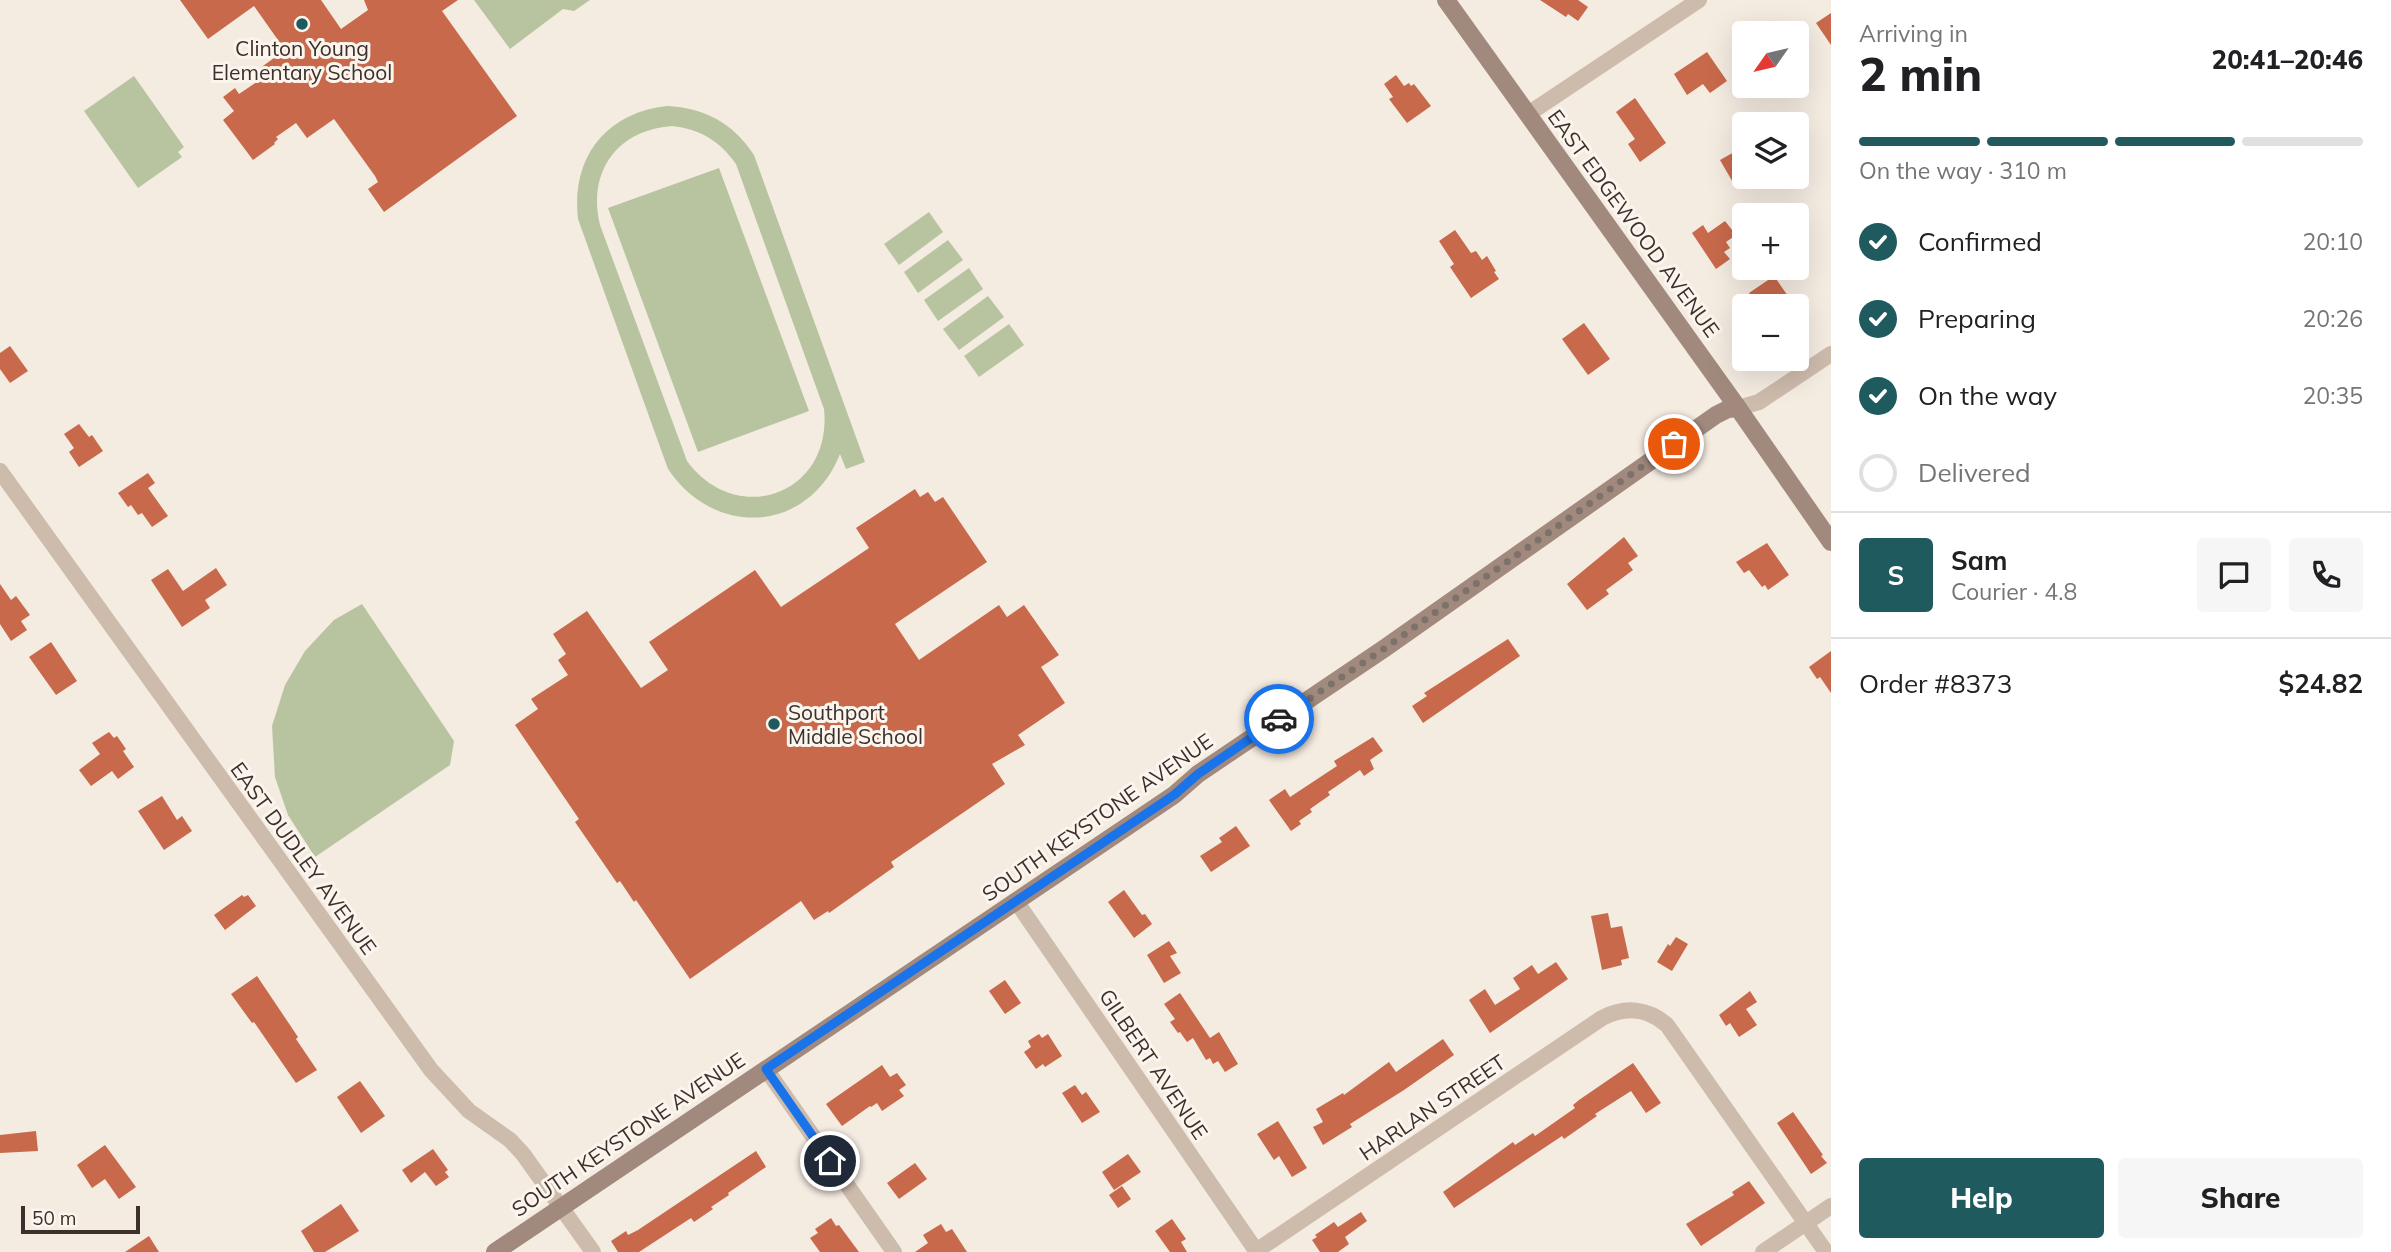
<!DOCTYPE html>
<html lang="en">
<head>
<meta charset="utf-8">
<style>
	body { margin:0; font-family:Mulish,sans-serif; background:#f6f6f6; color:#202124; height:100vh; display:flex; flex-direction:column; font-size:26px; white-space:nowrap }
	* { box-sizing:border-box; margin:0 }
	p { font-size:23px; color:#757577 }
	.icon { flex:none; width:38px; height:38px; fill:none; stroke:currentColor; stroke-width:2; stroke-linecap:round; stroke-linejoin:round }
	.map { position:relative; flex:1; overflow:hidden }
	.drawer { display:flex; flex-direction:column; background:#fff; width:560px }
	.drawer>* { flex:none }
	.needle { width:46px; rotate:236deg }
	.fabs { position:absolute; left:1732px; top:21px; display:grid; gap:14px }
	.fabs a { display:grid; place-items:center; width:77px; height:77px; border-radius:7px; background:#fff; box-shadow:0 7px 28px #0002; font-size:35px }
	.scale { position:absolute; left:21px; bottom:18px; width:119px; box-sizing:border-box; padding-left:7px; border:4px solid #3b302b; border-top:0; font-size:19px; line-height:24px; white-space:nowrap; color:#3b302b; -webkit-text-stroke:5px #fbf5ee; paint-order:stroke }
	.pin { position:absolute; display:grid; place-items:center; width:60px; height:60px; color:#fff; margin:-30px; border:4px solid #fff; border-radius:50%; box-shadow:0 2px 7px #0007 }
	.courier { position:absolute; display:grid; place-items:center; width:70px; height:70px; margin:-35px; border:5px solid #1a73e8; border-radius:50%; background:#fff; color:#222; box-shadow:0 2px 9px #0007 }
	.summary em { font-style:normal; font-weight:800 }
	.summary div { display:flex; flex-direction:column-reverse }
	.summary { display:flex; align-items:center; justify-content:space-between; height:119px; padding:0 28px }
	h1 { font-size:46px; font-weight:800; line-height:52px }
	.bar { display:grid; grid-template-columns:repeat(4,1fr); gap:10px 7px; align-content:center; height:84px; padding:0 28px }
	.bar i { height:9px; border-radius:5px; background:#e0e0e0 }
	.bar .selected { background:#1f5a5e }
	.bar p { grid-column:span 4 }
	.line { display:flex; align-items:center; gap:18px; padding:0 28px; border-top:2px solid #e0e0e0 }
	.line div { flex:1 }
	.round { display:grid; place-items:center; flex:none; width:74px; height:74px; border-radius:7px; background:#f6f6f6 }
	ol { padding:0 28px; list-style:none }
	li { display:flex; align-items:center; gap:21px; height:77px }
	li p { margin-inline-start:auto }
	li .icon { padding:7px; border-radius:50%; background:#1f5a5e; color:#fff; stroke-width:4 }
	li:last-child { color:#757577 }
	li i { width:38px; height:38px; border:4px solid #e0e0e0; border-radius:50% }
	.action { display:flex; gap:14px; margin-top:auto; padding:14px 28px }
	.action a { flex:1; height:80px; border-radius:7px; background:#1f5a5e; color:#fff; font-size:28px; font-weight:800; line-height:80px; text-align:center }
	.action a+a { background:#f6f6f6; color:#202124 }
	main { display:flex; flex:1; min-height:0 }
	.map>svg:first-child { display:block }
</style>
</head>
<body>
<main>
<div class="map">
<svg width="1831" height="1252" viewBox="0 0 1831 1252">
	<rect width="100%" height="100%" fill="#f4ebe1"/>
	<g fill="#b8c4a0" fill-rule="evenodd">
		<polygon points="474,0 590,0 574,11 563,9 510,49"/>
		<polygon points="134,76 184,147 178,152 182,157 138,188 84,111"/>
		<path d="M667,106C705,108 733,123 754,155L865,462L846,469L840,454C808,534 714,538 668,469L578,219C571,158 605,113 667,106ZM672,126C700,129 720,141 736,164L824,409C833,494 737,529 687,461L600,225C587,172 617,130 672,126Z"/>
		<polygon points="719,168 809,411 698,452 608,208"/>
		<polygon points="929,212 943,232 899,265 884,244"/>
		<polygon points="948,240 963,260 918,293 904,272"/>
		<polygon points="969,268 983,289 938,321 924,300"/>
		<polygon points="988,296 1004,317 959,350 943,329"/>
		<polygon points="1009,324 1024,345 979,377 964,356"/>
		<polygon points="362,604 454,741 450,765 315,857 288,815 275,777 272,726 285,685 305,651 334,620"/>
	</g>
	<g fill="#c8694b">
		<polygon points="180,0 321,0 341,29 368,10 364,0 458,0 442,11 517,116 384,212 368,189 378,182 375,176 334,119 307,138 296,123 276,137 278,139 274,143 275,144 253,160 223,120 234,111 223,97 235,88 239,94 261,79 256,71 285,50 254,6 208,39"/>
		<polygon points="1540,0 1578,0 1588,7 1578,21 1568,14 1566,17"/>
		<polygon points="1831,13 1831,45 1816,23"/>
		<polygon points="1707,52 1727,81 1710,93 1703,84 1687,95 1674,74"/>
		<polygon points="1396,75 1404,86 1409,83 1411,86 1414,84 1431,106 1407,123 1389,99 1393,97 1384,84"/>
		<polygon points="1635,98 1666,143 1640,162 1628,144 1635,139 1616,112"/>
		<polygon points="1736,151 1745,167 1745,180 1735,186 1720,160"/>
		<polygon points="1725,221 1736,235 1726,242 1730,248 1724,252 1730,259 1716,269 1692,233 1703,225 1708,233"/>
		<polygon points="1455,230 1471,253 1476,251 1482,260 1487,256 1496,271 1494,272 1499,279 1471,298 1450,267 1454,264 1439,241"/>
		<polygon points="1774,276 1788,296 1773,306 1758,306 1749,293"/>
		<polygon points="1584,323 1610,359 1588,375 1562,339"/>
		<polygon points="10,346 28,371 10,383 0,369 0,353"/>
		<polygon points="79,424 89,437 92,435 103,451 79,467 69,452 74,448 64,434"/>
		<polygon points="148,473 155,483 148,488 168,516 152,527 142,513 138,515 131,505 128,507 118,493"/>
		<polygon points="915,489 920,497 928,492 935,502 943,497 987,562 895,624 919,660 999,605 1007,617 1024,605 1059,655 1041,667 1065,703 1018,735 1025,745 992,764 1005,784 891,862 894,867 829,913 828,911 814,920 801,901 690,979 636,900 634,902 620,881 617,883 575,822 579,819 515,725 538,709 531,699 568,675 558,660 566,654 553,634 587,611 641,688 668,670 649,642 755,570 781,607 869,548 856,528"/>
		<polygon points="1624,537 1638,556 1628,563 1633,570 1606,590 1609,594 1587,610 1567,584"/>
		<polygon points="1767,543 1789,575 1768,590 1765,585 1762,587 1749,570 1744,573 1736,562"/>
		<polygon points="216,568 227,585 205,600 210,608 182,627 151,580 168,569 183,591"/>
		<polygon points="0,584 11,600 16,596 30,615 21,621 27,630 11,641 0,624"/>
		<polygon points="1508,639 1520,656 1423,723 1412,706 1427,696 1424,693"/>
		<polygon points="51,642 77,681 56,695 29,657"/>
		<polygon points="1831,651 1831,693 1820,677 1817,679 1809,667"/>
		<polygon points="109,732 114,738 117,736 126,749 123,751 134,767 118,779 112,771 91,786 79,770 100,754 92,743"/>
		<polygon points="1373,737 1383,751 1370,760 1374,769 1364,776 1360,770 1328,792 1330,795 1310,809 1312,812 1299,821 1301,824 1291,831 1269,800 1285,789 1290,797 1337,766 1334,761"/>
		<polygon points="162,796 177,820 182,816 192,831 164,850 138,811"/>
		<polygon points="1236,826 1250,846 1211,872 1200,856 1222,842 1219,838"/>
		<polygon points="1124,890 1142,915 1145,914 1152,924 1134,938 1108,902"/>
		<polygon points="242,895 244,897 248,895 256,906 225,930 214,915"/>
		<polygon points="1608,913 1611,928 1622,926 1629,958 1621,960 1622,965 1602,970 1591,916"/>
		<polygon points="1676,937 1688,944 1672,971 1657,962 1668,944 1670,946"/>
		<polygon points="1169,941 1177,953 1170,956 1181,973 1164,983 1147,955"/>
		<polygon points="1556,962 1568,979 1490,1033 1469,1000 1485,989 1495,1005 1520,989 1513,978 1532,965 1538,974"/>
		<polygon points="257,976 298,1037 296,1039 317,1070 296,1083 254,1022 252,1023 231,994"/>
		<polygon points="1005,980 1021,1003 1005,1014 989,991"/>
		<polygon points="1750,991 1757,1002 1746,1009 1757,1025 1739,1037 1730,1023 1726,1026 1719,1015"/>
		<polygon points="1180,993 1210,1038 1219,1032 1238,1064 1225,1072 1218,1061 1213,1064 1210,1058 1206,1060 1193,1038 1187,1042 1180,1032 1178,1033 1170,1022 1175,1019 1164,1004"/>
		<polygon points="1039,1034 1042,1038 1048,1034 1062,1056 1045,1067 1043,1064 1036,1069 1024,1052 1031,1047 1028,1041"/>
		<polygon points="1443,1039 1454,1055 1404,1090 1350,1124 1352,1127 1323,1145 1313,1127 1323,1122 1316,1109 1343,1093 1344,1095 1389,1062 1396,1072"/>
		<polygon points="1633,1063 1661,1103 1646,1113 1631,1091 1595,1114 1597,1116 1564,1139 1562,1136 1454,1208 1443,1192 1513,1142 1515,1145 1533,1133 1535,1136 1575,1108 1573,1105 1579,1100"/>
		<polygon points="882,1065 890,1077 897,1073 906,1085 899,1090 904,1096 882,1111 877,1103 871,1107 870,1106 842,1126 826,1104"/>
		<polygon points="360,1081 385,1116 361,1133 337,1097"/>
		<polygon points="1075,1085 1082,1095 1086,1092 1100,1112 1082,1123 1062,1093"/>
		<polygon points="1793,1112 1823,1155 1821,1156 1827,1163 1811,1174 1777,1123"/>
		<polygon points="1278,1121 1307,1168 1292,1177 1279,1156 1274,1160 1257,1134"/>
		<polygon points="36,1131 38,1151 0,1153 0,1135"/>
		<polygon points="105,1145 136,1187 119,1199 105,1179 92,1188 77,1165"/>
		<polygon points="433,1149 448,1170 445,1172 449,1177 436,1186 425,1172 411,1183 402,1170"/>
		<polygon points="756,1151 766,1167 728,1193 729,1195 711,1207 713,1209 694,1222 691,1218 639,1252 618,1252 611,1241 626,1231 628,1235 638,1230"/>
		<polygon points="1128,1154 1141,1172 1114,1190 1102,1172"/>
		<polygon points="915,1163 927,1179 899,1199 887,1183"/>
		<polygon points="1749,1181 1765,1203 1701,1246 1686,1224 1734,1195 1732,1192"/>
		<polygon points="1122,1186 1131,1199 1118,1208 1109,1195"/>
		<polygon points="341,1204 359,1231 325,1252 314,1252 301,1231"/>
		<polygon points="1361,1212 1367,1221 1345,1237 1349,1244 1338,1252 1320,1252 1312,1240 1317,1237 1315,1235 1334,1222 1338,1227"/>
		<polygon points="831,1218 836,1226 839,1225 859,1252 820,1252 810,1238 818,1233 815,1229"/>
		<polygon points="1172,1219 1186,1239 1181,1242 1187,1252 1170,1252 1155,1231"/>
		<polygon points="941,1224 946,1232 952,1229 967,1252 915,1252 928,1243 923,1235"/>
		<polygon points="149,1236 159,1252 125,1252"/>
	</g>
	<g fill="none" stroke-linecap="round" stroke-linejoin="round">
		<g stroke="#cdbbac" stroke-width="16">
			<polyline points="1528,114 1699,0"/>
			<polyline points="1738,408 1759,402 1831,354"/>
			<polyline points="0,471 431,1070 469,1111 510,1140 523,1154 593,1252"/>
			<polyline points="1016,901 1257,1252"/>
			<polyline points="766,1069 894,1252"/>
			<path d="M1256,1251L1602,1018C1625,1006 1648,1008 1667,1025L1826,1252"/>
			<polyline points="1763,1252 1831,1206"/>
		</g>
		<g stroke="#a18a7d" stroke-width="18">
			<polyline points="1446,0 1738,408 1831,542"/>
			<polyline points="495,1252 1174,795 1198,774 1385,648 1716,415 1728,409 1738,408"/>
		</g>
	</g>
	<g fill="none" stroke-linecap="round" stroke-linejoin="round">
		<polyline stroke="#7c716b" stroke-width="7" stroke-dasharray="0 12.6" points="1279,719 1385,648 1674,444"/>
		<polyline stroke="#1a73e8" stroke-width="9" points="830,1161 766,1069 1174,795 1198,774 1279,719"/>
	</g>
	<g fill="#1f5a5e" stroke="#fbf5ee" stroke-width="2.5">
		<circle cx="302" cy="24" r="7"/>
		<circle cx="774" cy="724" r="7"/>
	</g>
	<g text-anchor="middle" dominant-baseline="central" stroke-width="6" stroke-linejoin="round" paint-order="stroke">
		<g font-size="21" fill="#3b302b" stroke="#fbf5ee">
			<text x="302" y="48">Clinton Young<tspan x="302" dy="24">Elementary School</tspan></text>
			<text x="788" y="712" text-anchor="start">Southport<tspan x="788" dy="24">Middle School</tspan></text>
		</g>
		<g font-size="21" fill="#3b302b" stroke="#fbf5ee">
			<text transform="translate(1634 223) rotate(54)">EAST EDGEWOOD AVENUE</text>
			<text transform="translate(1097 817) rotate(-35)">SOUTH KEYSTONE AVENUE</text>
			<text transform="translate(304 858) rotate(54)">EAST DUDLEY AVENUE</text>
			<text transform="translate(1154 1064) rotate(56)">GILBERT AVENUE</text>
			<text transform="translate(1432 1107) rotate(-34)">HARLAN STREET</text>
			<text transform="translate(628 1134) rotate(-34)">SOUTH KEYSTONE AVENUE</text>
		</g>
	</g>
</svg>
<div class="fabs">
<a><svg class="needle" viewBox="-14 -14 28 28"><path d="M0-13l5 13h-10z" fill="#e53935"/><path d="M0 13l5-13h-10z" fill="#757577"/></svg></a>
<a><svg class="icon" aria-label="layers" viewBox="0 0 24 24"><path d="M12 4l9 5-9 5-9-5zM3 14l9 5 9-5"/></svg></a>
<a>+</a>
<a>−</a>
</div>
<div class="scale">50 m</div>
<div class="pin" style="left:1674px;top:444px;background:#ea580c"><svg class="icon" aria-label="bag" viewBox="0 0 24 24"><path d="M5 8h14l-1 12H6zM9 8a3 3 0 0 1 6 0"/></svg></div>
<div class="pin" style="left:830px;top:1161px;background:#1f2937"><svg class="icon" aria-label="home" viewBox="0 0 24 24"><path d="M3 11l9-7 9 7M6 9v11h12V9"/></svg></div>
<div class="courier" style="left:1279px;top:719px"><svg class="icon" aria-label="car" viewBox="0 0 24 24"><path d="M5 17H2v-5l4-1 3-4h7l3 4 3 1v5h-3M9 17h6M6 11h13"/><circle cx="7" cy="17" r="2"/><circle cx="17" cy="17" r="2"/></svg></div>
</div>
<section class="drawer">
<div class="summary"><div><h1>2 min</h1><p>Arriving in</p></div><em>20:41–20:46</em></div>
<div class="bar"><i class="selected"></i><i class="selected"></i><i class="selected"></i><i></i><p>On the way · 310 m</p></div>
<ol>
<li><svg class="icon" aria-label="check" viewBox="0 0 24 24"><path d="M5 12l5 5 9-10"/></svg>Confirmed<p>20:10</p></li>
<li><svg class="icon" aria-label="check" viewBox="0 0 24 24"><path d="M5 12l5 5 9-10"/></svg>Preparing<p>20:26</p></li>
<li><svg class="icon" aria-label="check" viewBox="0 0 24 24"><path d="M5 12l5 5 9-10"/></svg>On the way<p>20:35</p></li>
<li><i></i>Delivered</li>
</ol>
<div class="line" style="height:126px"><b class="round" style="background:#1f5a5e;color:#fff">S</b><div><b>Sam</b><p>Courier · 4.8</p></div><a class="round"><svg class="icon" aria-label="chat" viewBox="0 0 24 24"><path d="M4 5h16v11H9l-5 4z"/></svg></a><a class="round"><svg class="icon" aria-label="phone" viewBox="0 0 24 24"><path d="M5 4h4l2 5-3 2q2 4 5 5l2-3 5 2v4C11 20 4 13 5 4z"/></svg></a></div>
<div class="line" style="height:91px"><div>Order #8373</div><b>$24.82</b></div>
<div class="action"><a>Help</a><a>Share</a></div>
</section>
</main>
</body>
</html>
